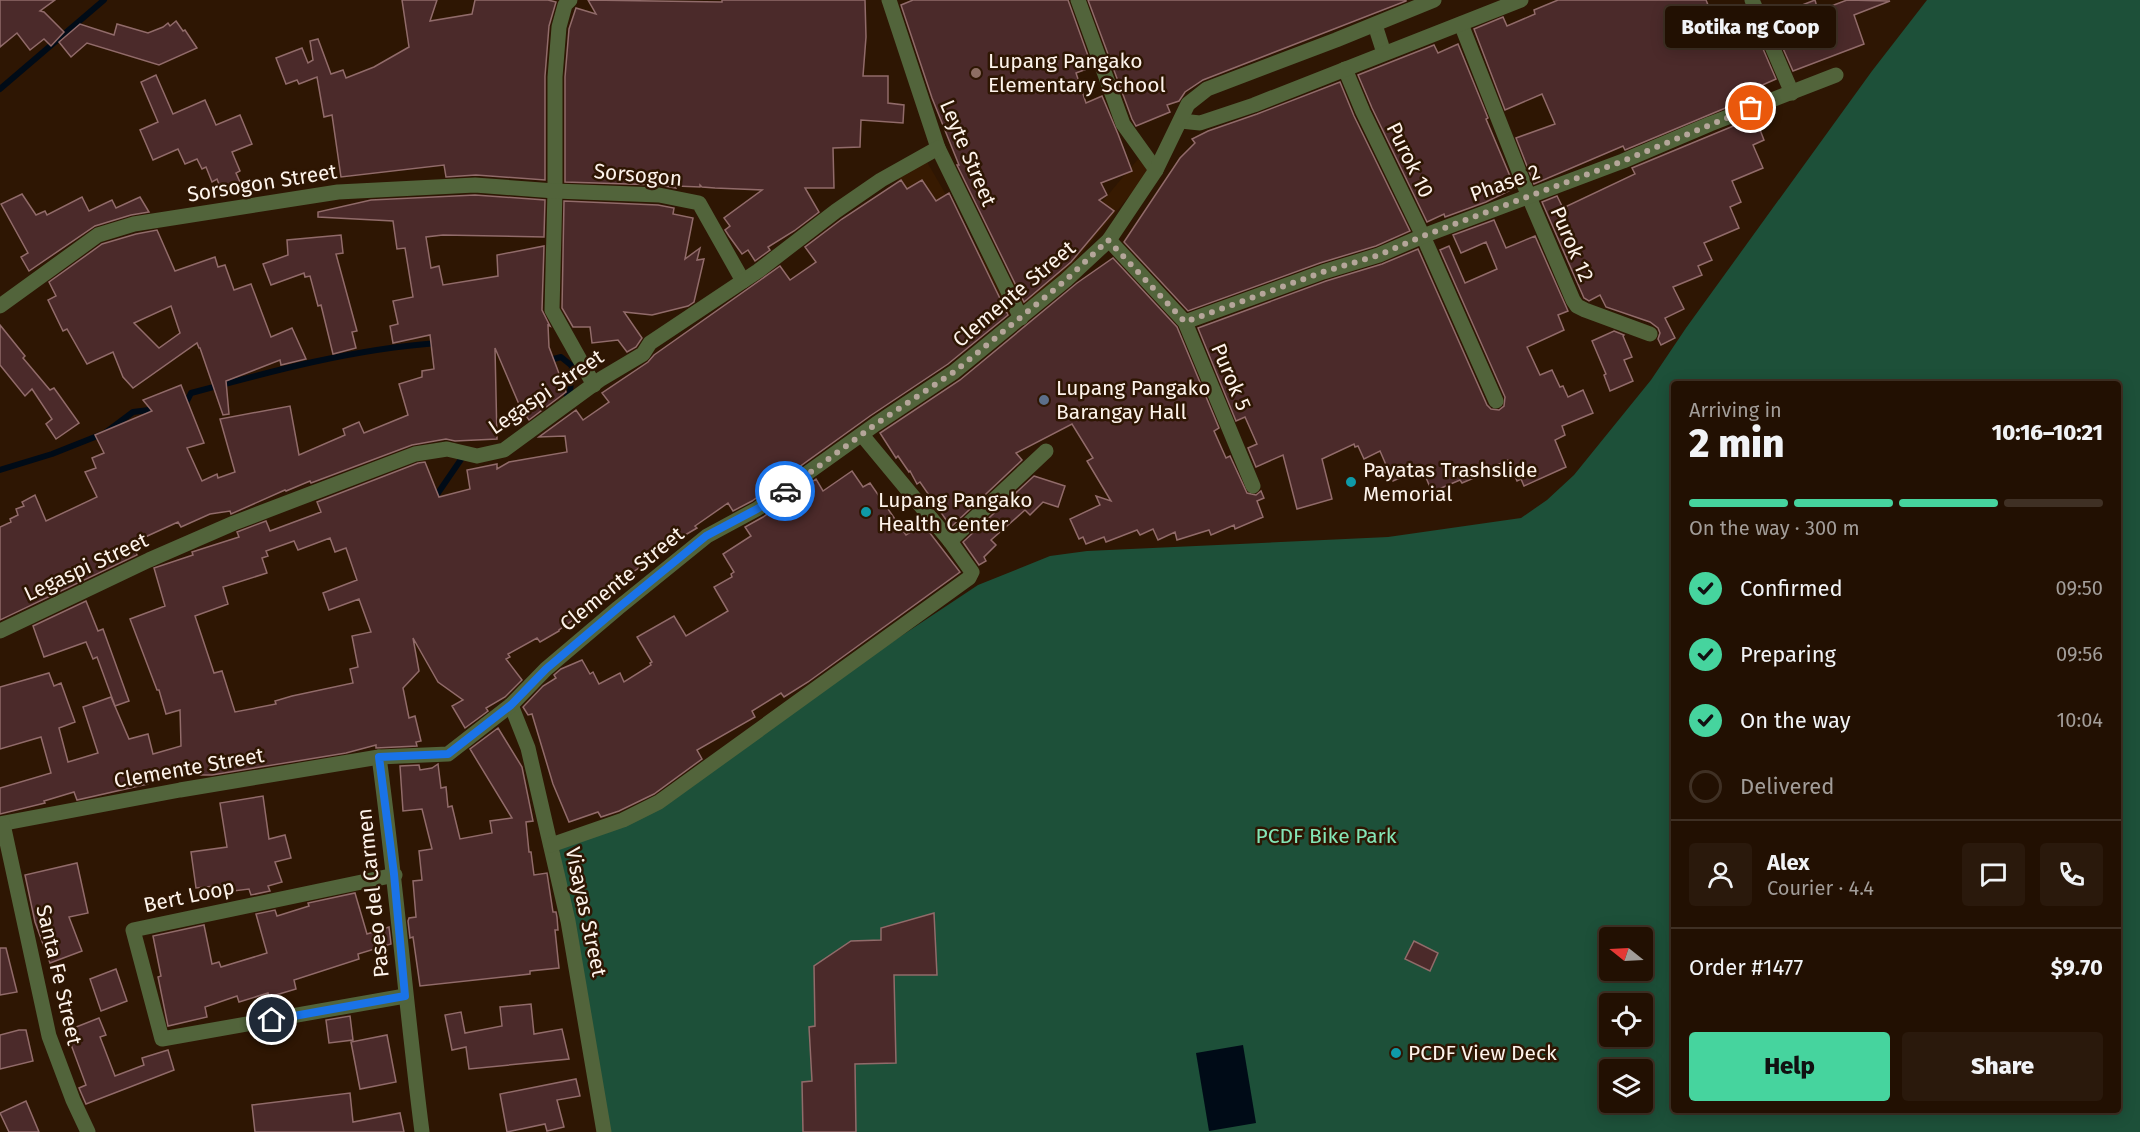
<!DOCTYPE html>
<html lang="en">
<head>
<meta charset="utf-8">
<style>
	body { margin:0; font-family:"Fira Sans",sans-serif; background:#2a190c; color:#f1f3f6; height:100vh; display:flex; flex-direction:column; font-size:22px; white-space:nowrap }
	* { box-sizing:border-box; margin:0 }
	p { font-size:20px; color:#a29d99 }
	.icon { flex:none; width:33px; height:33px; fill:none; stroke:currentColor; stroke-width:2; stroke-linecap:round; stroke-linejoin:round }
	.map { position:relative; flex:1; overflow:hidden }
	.details { position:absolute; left:1671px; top:381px; width:450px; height:732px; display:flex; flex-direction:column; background:#221002; border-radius:6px; box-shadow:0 3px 15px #0003,0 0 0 2px #3f3024 }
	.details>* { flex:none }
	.needle { width:39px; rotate:288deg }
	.fabs { position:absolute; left:1599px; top:927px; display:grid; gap:12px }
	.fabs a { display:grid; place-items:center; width:54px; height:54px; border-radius:6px; background:#221002; box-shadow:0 3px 15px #0003,0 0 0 2px #3f3024; font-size:30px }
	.pin { position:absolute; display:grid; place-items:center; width:51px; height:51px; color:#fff; margin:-26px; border:3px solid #fff; border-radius:50%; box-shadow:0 2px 6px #0007 }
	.courier { position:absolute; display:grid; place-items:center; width:60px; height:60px; margin:-30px; border:4px solid #1a73e8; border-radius:50%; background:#fff; color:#222; box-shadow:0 2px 8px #0007 }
	.bubble { position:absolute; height:42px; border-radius:6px; background:#221002; box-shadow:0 3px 15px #0003,0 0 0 2px #3f3024; font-size:20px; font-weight:800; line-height:42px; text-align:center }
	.summary em { font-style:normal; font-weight:800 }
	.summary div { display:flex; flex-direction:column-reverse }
	.summary { display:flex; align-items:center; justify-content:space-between; height:102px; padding:0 18px }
	h1 { font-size:39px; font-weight:800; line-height:45px }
	.bar { display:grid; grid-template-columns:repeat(4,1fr); gap:9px 6px; align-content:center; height:72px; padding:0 18px }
	.bar i { height:8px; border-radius:4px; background:#3f3024 }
	.bar .current { background:#46d49e }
	.bar p { grid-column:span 4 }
	.line { display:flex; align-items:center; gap:15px; padding:0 18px; border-top:2px solid #3f3024 }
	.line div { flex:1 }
	.round { display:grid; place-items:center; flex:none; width:63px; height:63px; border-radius:6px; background:#2a190c }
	ol { padding:0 18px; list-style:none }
	li { display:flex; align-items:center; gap:18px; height:66px }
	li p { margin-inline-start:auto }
	li .icon { padding:6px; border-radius:50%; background:#46d49e; color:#111; stroke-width:4 }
	li:last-child { color:#a29d99 }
	li i { width:33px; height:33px; border:3px solid #3f3024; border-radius:50% }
	.primary-button { display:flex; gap:12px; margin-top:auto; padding:12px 18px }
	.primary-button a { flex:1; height:69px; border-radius:6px; background:#46d49e; color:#111; font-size:24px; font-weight:800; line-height:69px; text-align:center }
	.primary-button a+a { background:#2a190c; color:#f1f3f6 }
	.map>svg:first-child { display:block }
</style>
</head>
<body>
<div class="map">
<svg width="2140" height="1132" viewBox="0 0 2140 1132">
	<rect width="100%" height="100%" fill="#2e1603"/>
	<g fill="#371a01">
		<polygon points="1138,159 1150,171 1059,281 1019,307 1009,284 1051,263"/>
		<polygon points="927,162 1013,310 999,322 896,177"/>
	</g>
	<path fill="#1d5039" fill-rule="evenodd" d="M1927,0H2140V1132H610L559,849L628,822L874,654L978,585L1050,556L1087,551L1388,537L1521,518L1547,500L1574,475L1651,380L1686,328L1872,71ZM1674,384H2118V1110H1674ZM1610,938H1642V970H1610ZM1610,1004H1642V1036H1610ZM1610,1070H1642V1102H1610Z"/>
	<polygon fill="#000b17" points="1243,1045 1256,1123 1209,1131 1196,1053"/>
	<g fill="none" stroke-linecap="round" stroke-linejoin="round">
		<g stroke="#000b17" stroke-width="6">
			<polyline points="0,89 104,0"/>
			<polyline points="546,359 550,360 561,357 572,366 570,393 567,396"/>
			<polyline points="591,359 598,359"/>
			<path d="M182,405H185L191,393C272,371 353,349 438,343"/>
			<polyline points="0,470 52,454 105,433 133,412 157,409"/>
			<polyline points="438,493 464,455"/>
		</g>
	</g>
	<g fill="#4b2a2a" stroke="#916b6a" stroke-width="1.5" fill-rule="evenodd">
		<polygon points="0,0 55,0 40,11 44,12 64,32 51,46 44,39 30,50 17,33 0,47"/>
		<polygon points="402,0 437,0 430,21 472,14 475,0 548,0 556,2 549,26 545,76 545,180 476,175 446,177 444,165 341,177 332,115 324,117 317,77 299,84 297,80 286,84 276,58 302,48 308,63 313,60 310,41 318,39 331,74 343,70 346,78 374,67 409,47"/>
		<polygon points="588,0 722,2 722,0 865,0 866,37 863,76 888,76 888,103 904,105 903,123 861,120 860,147 833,148 834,188 805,188 819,212 794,231 768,247 770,250 755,261 748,250 742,254 729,236 725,230 730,226 724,218 762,190 715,188 702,187 700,185 700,187 676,186 676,188 659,185 565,182 565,77 569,29 576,8 596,14"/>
		<polygon points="913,0 1068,0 1092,67 1076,73 1086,103 1102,96 1118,134 1132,171 1101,183 1107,195 1099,200 1114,211 1071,262 1024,302 957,165 959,165 932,98 901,5"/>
		<polygon points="1088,0 1406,0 1406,1 1203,80 1185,92 1179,101 1167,105 1170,112 1136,126 1132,119"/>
		<polygon points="1558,0 1706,0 1723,42 1754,28 1776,79 1744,93 1747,99 1625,150 1623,146 1534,184 1516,138 1555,124 1542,94 1505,110 1474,29 1503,17 1507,26 1535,14 1534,10"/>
		<polygon points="1815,0 1818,11 1847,0 1890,1 1854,15 1864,44 1793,71 1774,28 1801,17 1797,7"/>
		<polygon points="176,21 183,31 185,30 197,48 159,65 87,43 71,57 59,42 80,24 114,35 117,24 148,33 163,27 168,23 170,26"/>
		<polygon points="1458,44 1488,118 1486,119 1515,188 1486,202 1445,217 1444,214 1427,222 1372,108 1358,75 1434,45 1438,53"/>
		<polygon points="156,75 173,114 205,100 216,125 240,115 252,144 232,152 240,171 236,173 243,189 224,197 217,179 212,182 206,167 202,169 197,159 185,164 178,149 153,160 140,130 158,122 141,82"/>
		<polygon points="1340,82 1354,116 1410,231 1376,246 1320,263 1188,311 1124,242 1180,158 1195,143 1192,139 1208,131 1257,114"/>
		<polygon points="1755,117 1764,140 1753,145 1763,168 1732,181 1741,202 1730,207 1739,228 1704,243 1712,260 1698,266 1702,275 1673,287 1684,309 1665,318 1675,338 1661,345 1658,339 1660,333 1658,328 1650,322 1606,307 1600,295 1589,301 1584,298 1542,202 1557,196 1563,208 1635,174 1632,168"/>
		<path d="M901,180L907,189L922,180L936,201L949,193L1008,315L948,364L870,416L752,501L733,511L728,503L695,526L697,528L646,558L649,561L604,592L607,596L559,630V631L540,642L537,638L508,654L510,657L506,659L522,680L505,697L486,708L488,711L465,728L452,706L463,700L438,682L413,638L419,671L403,688L409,718L415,716L421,741L416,742L417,746L376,748V745L346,753L212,775H198V770H182V765L146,776L148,784L77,800L74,792L44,801L45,803L0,814V788L51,773L41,737L0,749V687L49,673L54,686L61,683L75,722L59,728L68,762L98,753L83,707L111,697L129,739L148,734L153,754L181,746L180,710L166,714L159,690H157L130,619L165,606L154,568L193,555L192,552L239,537L237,532L266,521L270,531L321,512L317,502L418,463L425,462L439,497L470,489L467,470L497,464V469L509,462L567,452L565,436L539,437L576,410L583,420L609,402L602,393L648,362L654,355L780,266L790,280L816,262L805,247L842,219ZM330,538L335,552L346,548L357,580L323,593L329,610L359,599L371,632L352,636L358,667L350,669L353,683L292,696L275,701L276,704L235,712L222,671L214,673L195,616L228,604L223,587L267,573L262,558L268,556L266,551L294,541L298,550Z"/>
		<polygon points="22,194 36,215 45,211 47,215 82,197 89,211 112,200 116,208 140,197 149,212 131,215 95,226 29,271 21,257 28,253 1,204"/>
		<polygon points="475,195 545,200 544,237 443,235 426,237 431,268 439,266 443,285 498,276 497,255 544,246 542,310 550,326 548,325 549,347 566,392 529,420 521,409 495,348 497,439 455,441 446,439 412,445 311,483 310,481 286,491 285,490 231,514 230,511 210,514 181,527 178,522 132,543 137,555 0,620 0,527 11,522 10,519 18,515 16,509 24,506 22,502 35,495 46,521 97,497 85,472 96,468 92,458 104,453 95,435 152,411 143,400 181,385 204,443 187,448 202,481 217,474 218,478 235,472 220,419 290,406 299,455 345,435 343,429 359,422 364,433 408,415 399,384 422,377 422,371 434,369 430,335 393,343 390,326 398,324 393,301 413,297 405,248 397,249 393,221 318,217 318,212 371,200"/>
		<polygon points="564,201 658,205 674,208 673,214 693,218 685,259 700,248 697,260 704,259 694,302 688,306 652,315 624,312 642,338 636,347 627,352 618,340 592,343 590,327 573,327 562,308"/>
		<polygon points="1494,220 1506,248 1535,236 1568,311 1558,315 1564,330 1527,347 1540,375 1552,370 1560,387 1563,386 1568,397 1583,390 1593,413 1562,426 1565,435 1555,440 1566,467 1524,486 1521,479 1517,481 1508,460 1475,475 1476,477 1462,483 1460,480 1432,492 1422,468 1393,481 1380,451 1364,459 1358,446 1355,447 1354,444 1322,459 1332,499 1297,509 1283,455 1256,467 1248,448 1257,444 1245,417 1236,421 1198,328 1326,281 1382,264 1418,249 1487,405 1491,409 1499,410 1504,406 1505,397 1440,250 1449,246 1465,283 1497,269 1486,242 1461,253 1453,235"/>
		<path d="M157,230L175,271L215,257L218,267L225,265L234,290L251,284L271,337L292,328L306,359L281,365L280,360L226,381L229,414L223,415L200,348H199L197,343L133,388L123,377L113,352L87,364L67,329L63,331L48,300L56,296L49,282L102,244L136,234ZM171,306L180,333L159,348L134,323Z"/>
		<polygon points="341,235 343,253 336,254 357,331 352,332 356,348 333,354 321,305 318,306 310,276 305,277 304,273 271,285 263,264 288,255 287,240"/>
		<polygon points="1113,258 1177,327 1219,428 1214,431 1226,458 1230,456 1247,493 1256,495 1261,491 1264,498 1257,501 1263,517 1235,529 1234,525 1211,535 1209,530 1177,540 1175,532 1158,540 1153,529 1140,535 1137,530 1106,542 1104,537 1086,544 1083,537 1079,539 1070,519 1100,505 1096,496 1111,501 1087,461 1093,458 1072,424 1016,453 1022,460 951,527 920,482 917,484 910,471 909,472 898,456 896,458 880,433 960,380 1077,283"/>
		<polygon points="0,325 25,356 23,358 50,390 54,388 79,423 56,439 46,424 52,419 32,389 25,396 0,365"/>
		<polygon points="1614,331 1624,335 1623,336 1632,357 1624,360 1633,381 1610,391 1604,375 1606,374 1592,341"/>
		<polygon points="852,471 863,487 870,483 906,535 923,524 960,572 808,682 784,697 781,693 752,711 755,717 697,750 702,759 654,794 619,811 601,817 598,812 569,822 553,784 532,714 528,715 523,707 543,686 556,678 554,675 561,669 582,660 590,674 593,672 599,684 620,673 624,682 651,665 650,663 652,662 637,637 674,616 686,636 728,611 714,587 732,577 731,574 734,572 723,554 751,536 745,527 763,517 816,479 823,491"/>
		<polygon points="1034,476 1065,486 1058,507 1043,502 1030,515 1025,510 991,540 996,545 984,557 986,561 979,565 963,542"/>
		<polygon points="86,601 98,631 103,629 129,701 115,706 97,657 93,659 86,642 44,657 33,626"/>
		<polygon points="498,728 522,767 533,821 526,822 529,852 531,852 534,875 547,873 553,912 556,912 557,917 558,930 555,930 559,968 530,971 530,974 420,986 413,937 410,938 408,921 409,918 416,917 413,881 422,880 419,851 432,849 422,809 403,811 400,766 419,765 420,770 432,768 438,764 441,788 446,787 448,807 452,806 460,839 492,833 490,821 512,818 470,749"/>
		<polygon points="263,796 269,839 285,835 291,858 275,862 282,882 268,886 270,891 251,895 249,889 225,892 224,885 196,888 191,852 227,847 220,803"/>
		<polygon points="77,863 88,913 69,917 82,951 50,963 35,922 25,875"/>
		<polygon points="355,893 367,934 389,927 391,944 358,954 359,959 294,980 296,989 269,997 268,993 239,1002 237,996 205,1007 207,1017 168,1026 158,977 161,976 153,936 204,925 212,964 219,962 221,967 267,953 256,914 275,910 277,916 309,906 308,903"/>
		<polygon points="934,913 937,975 894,975 896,1063 855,1064 856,1132 803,1132 802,1082 812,1081 809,1027 815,1026 814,966 851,941 881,940 881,928"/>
		<polygon points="1414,941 1438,953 1430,971 1405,959"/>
		<polygon points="0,948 6,948 17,992 0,995"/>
		<polygon points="116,969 127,1001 101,1011 90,979"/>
		<polygon points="531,1004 534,1034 562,1029 569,1059 469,1069 466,1047 452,1050 445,1015 461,1012 465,1033 502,1026 500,1007"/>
		<polygon points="350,1016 353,1040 329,1043 326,1020"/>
		<polygon points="99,1018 106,1035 100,1037 115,1076 144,1065 142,1058 168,1050 174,1070 86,1104 79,1088 86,1085 66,1031"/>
		<polygon points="19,1030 26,1030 33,1061 0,1069 0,1035"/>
		<polygon points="387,1035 396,1082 360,1089 351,1042"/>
		<polygon points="576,1079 580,1096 557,1100 564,1127 547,1131 545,1124 507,1132 500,1094"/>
		<polygon points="350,1093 353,1122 400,1113 404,1132 255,1132 252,1105"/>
		<polygon points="26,1101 39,1132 9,1132 0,1113"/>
	</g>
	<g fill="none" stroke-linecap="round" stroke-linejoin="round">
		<g stroke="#52643b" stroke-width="15">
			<polyline points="570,0 565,5 559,27 555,77 555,191 552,310 594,385"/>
			<polyline points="889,0 938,148 1021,318"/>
			<polyline points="1078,0 1123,124 1156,170"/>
			<polyline points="1752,0 1792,93"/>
			<polyline points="1461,24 1529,197 1573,300 1577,306 1585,310 1650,334"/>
			<polyline points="1375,25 1384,53"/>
			<polyline points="1345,69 1363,112 1423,236 1496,401"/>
			<polyline points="1181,121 1200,123 1254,105 1521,0"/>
			<polyline points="1109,240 1185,322 1253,486"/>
			<polyline points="0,306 98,235 134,224 338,192 475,185 555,191 659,195 699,203 743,281"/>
			<polyline points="1185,322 1323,272 1379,255 1423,236 1623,161 1710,124 1836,75"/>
			<polyline points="950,541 1046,451"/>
			<polyline points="0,631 149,560 234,523 415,454 447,449 477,456 504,450 601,379 643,354 650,343 758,271 836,211 881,180 938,148"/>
			<polyline points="511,705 528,748 568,921 604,1132"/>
			<path d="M379,757C396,882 406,1007 422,1132"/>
			<polyline points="0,824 180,790 379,757 448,754 511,705 546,669 618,608 707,536 757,509 876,424 954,372 1066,280 1109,240 1156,170 1188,104 1207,89 1336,40 1434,0"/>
			<polyline points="3,824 49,1036 73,1100 88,1132"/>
			<polyline points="551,845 623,820 659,802 969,578 972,572 950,541 862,435"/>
			<polyline points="395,875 133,930 162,1039 405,996"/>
		</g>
	</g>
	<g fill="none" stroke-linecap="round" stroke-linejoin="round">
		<polyline stroke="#b5a69a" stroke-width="6" stroke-dasharray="0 10.8" points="785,491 876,424 954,372 1066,280 1108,240 1185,322 1323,272 1379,255 1423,236 1623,161 1751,108"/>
		<polyline stroke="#1a73e8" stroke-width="8" points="272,1020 405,996 394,874 379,757 448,754 511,705 546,669 618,608 706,536 757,509 785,491"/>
	</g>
	<circle fill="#8d6e63" stroke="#2e1603" stroke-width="2" cx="976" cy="73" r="6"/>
	<circle fill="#5c6f8a" stroke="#2e1603" stroke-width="2" cx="1044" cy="400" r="6"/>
	<g fill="#0f9aa8" stroke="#2e1603" stroke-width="2">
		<circle cx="1351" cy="482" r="6"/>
		<circle cx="866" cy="512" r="6"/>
		<circle cx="1396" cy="1053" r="6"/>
	</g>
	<g text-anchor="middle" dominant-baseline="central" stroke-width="5" stroke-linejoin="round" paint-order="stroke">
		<g font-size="21" fill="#fdf3eb" stroke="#2e1603" text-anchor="start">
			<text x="988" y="61">Lupang Pangako<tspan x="988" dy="24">Elementary School</tspan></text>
			<text x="1056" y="388">Lupang Pangako<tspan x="1056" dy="24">Barangay Hall</tspan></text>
			<text x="1363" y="470">Payatas Trashslide<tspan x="1363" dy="24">Memorial</tspan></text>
			<text x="878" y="500">Lupang Pangako<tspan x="878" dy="24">Health Center</tspan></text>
			<text x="1408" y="1053">PCDF View Deck</text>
		</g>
		<g font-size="21" fill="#fdf3eb" stroke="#2e1603">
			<text transform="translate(968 153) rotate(67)">Leyte Street</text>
			<text transform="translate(1410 160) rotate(64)">Purok 10</text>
			<text transform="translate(638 175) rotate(5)">Sorsogon</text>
			<text transform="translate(262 183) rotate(-9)">Sorsogon Street</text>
			<text transform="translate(1505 183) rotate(-20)">Phase 2</text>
			<text transform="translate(1572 244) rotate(67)">Purok 12</text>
			<text transform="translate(1014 294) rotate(-40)">Clemente Street</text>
			<text transform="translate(1231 377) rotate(67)">Purok 5</text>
			<text transform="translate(546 392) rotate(-34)">Legaspi Street</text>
			<text transform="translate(86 567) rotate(-25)">Legaspi Street</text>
			<text transform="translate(622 579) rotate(-39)">Clemente Street</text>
			<text transform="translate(189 768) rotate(-10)">Clemente Street</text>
			<text transform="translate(373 893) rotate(-96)">Paseo del Carmen</text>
			<text transform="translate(189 896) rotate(-12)">Bert Loop</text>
			<text transform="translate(586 912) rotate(78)">Visayas Street</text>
			<text transform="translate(59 975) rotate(77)">Santa Fe Street</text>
		</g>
		<g font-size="21" fill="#84e7b7" stroke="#2e1603">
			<text x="1326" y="836">PCDF Bike Park</text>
		</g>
	</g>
</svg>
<div class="fabs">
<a><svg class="needle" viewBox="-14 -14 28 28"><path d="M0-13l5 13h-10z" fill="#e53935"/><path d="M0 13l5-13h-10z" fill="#a29d99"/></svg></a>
<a><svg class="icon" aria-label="locate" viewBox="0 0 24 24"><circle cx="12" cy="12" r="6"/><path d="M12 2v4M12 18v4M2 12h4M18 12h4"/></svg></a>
<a><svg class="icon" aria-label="layers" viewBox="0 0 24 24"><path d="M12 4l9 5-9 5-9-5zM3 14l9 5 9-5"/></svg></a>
</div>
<div class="pin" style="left:1751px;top:108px;background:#ea580c"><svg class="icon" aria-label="bag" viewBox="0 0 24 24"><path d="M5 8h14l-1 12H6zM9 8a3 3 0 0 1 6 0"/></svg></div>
<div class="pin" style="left:272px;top:1020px;background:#1f2937"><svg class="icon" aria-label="home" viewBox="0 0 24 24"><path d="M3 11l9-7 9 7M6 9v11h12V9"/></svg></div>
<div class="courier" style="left:785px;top:491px"><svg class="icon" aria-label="car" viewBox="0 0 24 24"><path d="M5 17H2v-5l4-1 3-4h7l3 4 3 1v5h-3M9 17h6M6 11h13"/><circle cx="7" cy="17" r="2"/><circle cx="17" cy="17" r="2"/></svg></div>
<div class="bubble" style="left:1665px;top:6px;width:171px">Botika ng Coop</div>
<section class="details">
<div class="summary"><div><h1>2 min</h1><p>Arriving in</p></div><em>10:16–10:21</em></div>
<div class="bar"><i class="current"></i><i class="current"></i><i class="current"></i><i></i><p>On the way · 300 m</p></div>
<ol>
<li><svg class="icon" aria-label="check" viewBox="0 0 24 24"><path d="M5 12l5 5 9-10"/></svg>Confirmed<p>09:50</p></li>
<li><svg class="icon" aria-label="check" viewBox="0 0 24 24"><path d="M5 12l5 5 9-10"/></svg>Preparing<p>09:56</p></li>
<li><svg class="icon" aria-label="check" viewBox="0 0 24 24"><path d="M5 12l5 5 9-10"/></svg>On the way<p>10:04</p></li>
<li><i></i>Delivered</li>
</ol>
<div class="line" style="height:108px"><a class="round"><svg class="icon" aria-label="person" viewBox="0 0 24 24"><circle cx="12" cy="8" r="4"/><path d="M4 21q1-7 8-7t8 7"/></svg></a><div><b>Alex</b><p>Courier · 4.4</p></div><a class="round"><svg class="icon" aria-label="chat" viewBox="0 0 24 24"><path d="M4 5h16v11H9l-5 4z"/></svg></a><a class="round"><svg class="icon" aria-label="phone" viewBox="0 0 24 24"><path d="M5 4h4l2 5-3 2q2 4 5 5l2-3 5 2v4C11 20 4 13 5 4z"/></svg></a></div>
<div class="line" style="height:78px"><div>Order #1477</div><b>$9.70</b></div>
<div class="primary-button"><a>Help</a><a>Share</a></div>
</section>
</div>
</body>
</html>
